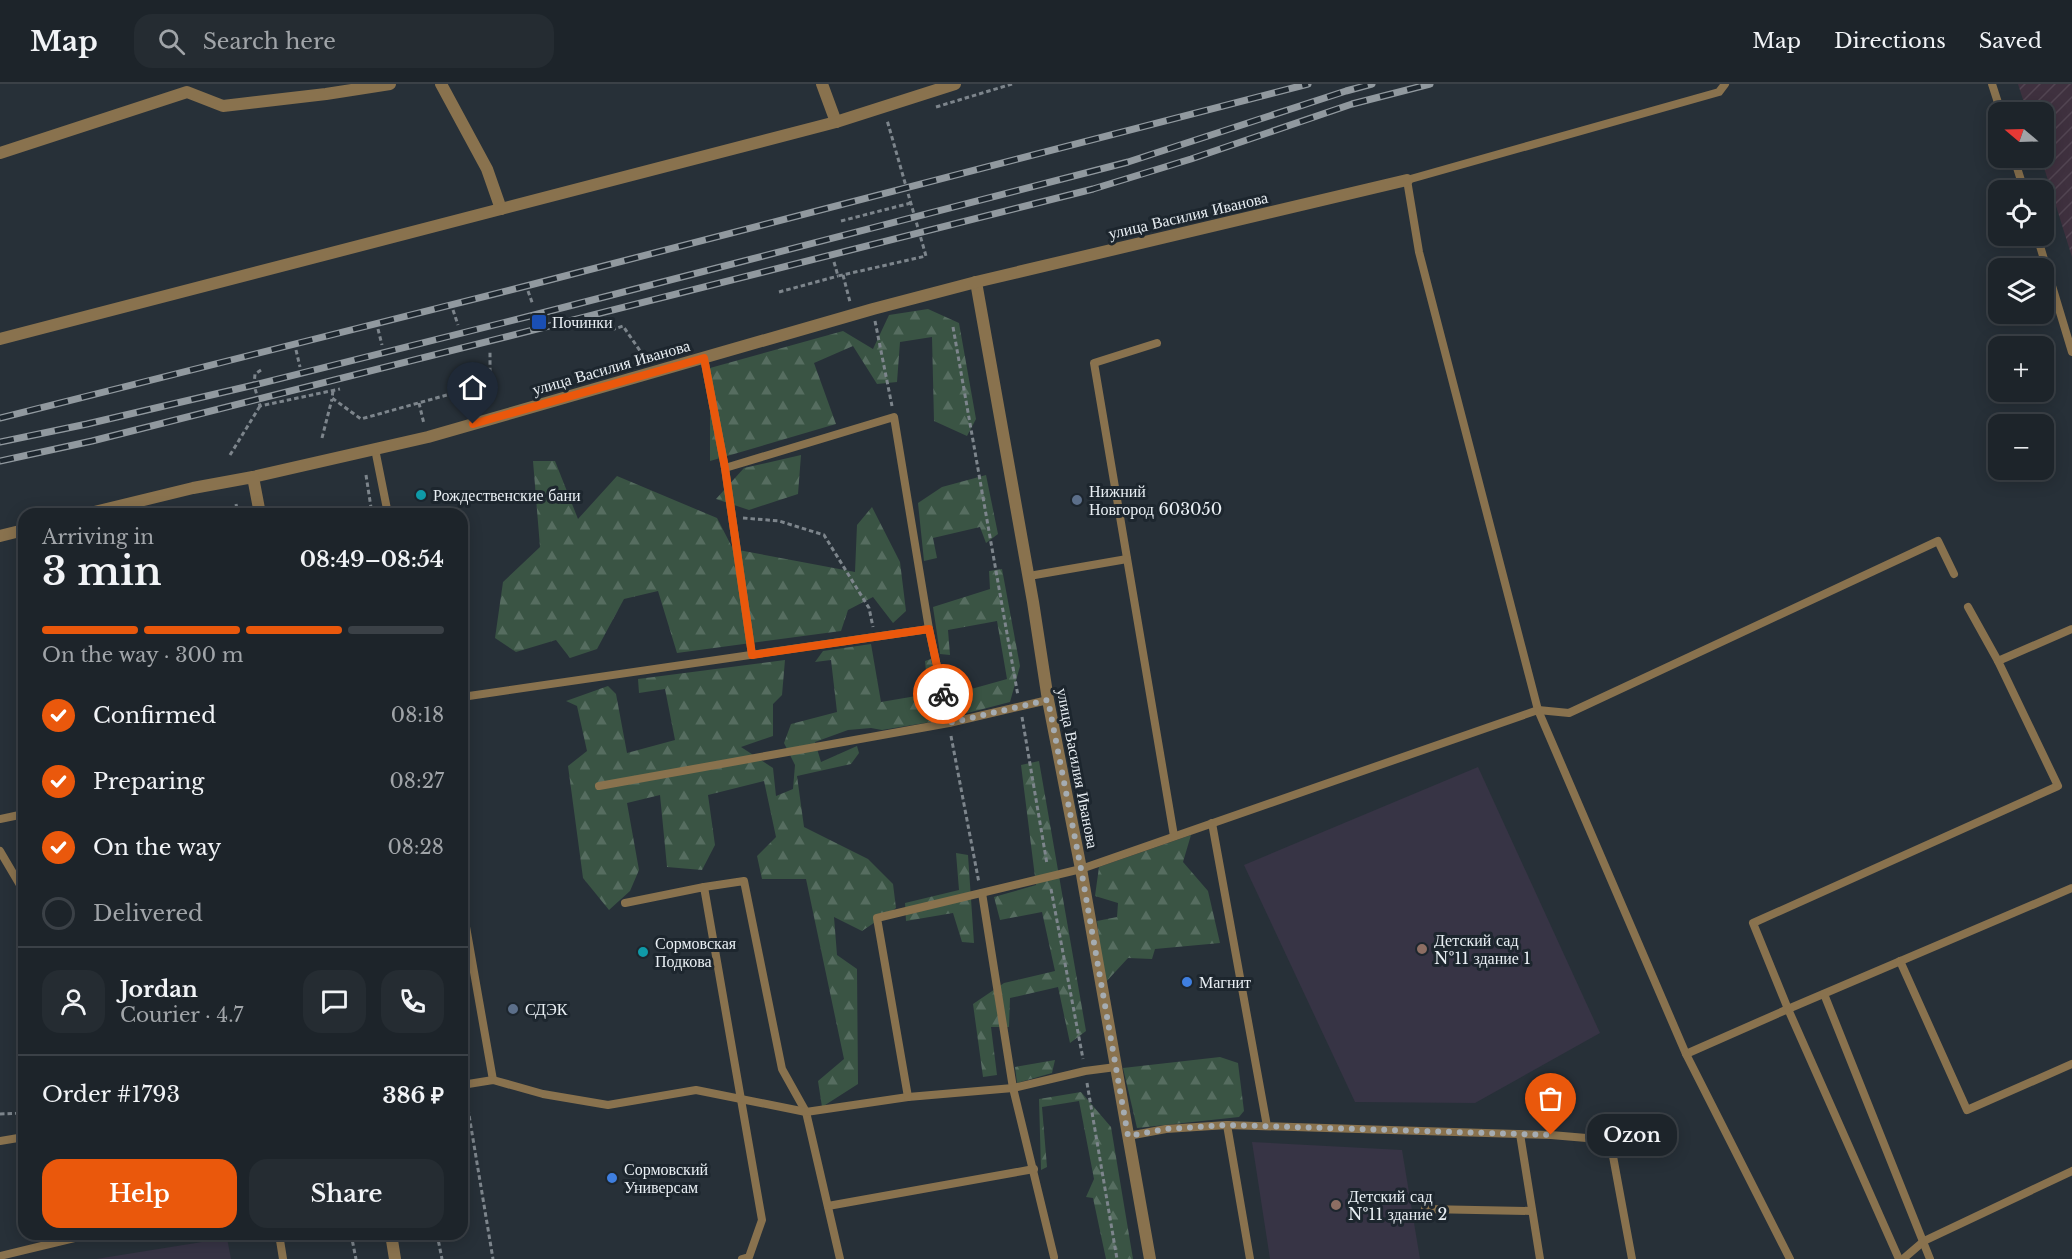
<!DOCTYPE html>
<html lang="en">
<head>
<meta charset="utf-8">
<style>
	body { margin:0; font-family:"Libre Baskerville",serif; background:#252c32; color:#f1f3f6; height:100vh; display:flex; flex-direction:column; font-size:22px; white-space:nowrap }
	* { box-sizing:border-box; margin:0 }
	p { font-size:20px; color:#a0a4a8 }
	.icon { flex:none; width:33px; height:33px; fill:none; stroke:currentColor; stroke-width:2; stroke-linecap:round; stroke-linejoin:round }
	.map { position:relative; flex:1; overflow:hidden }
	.sheet { position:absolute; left:18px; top:424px; width:450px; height:732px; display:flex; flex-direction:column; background:#1d242a; border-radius:18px; box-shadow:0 3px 15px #0003,0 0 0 2px #3b4147 }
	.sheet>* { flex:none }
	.needle { width:39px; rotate:289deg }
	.buttons { position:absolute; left:1988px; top:18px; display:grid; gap:12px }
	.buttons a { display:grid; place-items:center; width:66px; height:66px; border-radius:12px; background:#1d242a; box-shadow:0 3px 15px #0003,0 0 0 2px #3b4147; font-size:30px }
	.pin { position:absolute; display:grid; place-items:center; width:51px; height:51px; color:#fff; margin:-62px -26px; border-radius:50% 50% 50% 0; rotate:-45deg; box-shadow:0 0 6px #0007 }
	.pin .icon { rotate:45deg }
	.courier { position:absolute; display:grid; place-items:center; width:60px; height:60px; margin:-30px; border:4px solid #ea580c; border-radius:50%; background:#fff; color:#222; box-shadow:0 2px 8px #0007 }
	.bubble { position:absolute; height:42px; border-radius:18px; background:#1d242a; box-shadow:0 3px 15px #0003,0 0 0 2px #3b4147; font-size:20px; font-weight:600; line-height:42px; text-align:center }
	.head em { font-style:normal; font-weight:600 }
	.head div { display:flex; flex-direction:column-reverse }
	.head { display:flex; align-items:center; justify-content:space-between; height:102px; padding:0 24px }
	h1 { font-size:39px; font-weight:600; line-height:45px }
	.bar { display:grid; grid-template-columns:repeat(4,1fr); gap:9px 6px; align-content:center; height:72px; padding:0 24px }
	.bar i { height:8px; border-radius:4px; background:#3b4147 }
	.bar .on { background:#ea580c }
	.bar p { grid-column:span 4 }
	.line { display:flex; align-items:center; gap:15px; padding:0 24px; border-top:2px solid #3b4147 }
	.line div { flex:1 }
	.round { display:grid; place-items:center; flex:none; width:63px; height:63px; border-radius:18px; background:#252c32 }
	ol { padding:0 24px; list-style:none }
	li { display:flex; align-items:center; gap:18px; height:66px }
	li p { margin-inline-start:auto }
	li .icon { padding:6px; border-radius:50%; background:#ea580c; color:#fff; stroke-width:4 }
	li:last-child { color:#a0a4a8 }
	li i { width:33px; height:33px; border:3px solid #3b4147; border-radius:50% }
	.button { display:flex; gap:12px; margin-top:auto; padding:12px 24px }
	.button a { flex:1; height:69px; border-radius:18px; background:#ea580c; color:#fff; font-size:24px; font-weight:600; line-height:69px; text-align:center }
	.button a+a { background:#252c32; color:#f1f3f6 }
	header { display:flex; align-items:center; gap:36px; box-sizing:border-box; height:84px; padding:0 30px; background:#1d242a; border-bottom:2px solid #3b4147 }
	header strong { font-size:28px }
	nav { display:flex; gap:33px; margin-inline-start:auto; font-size:21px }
	.search { width:420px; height:54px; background:#252c32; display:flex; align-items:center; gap:15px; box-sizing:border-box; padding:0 21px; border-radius:18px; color:#a0a4a8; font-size:22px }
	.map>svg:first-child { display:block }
</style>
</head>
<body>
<header>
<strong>Map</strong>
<div class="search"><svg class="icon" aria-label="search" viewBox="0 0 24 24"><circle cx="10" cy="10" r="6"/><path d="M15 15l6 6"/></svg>Search here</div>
<nav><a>Map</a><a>Directions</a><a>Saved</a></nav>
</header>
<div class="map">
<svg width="2072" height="1175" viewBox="0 0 2072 1175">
	<defs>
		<pattern id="industrial-furrows" width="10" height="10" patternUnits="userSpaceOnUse" patternTransform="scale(1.5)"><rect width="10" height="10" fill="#3f313f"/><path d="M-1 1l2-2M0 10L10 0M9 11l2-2" fill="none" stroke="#524552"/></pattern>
		<pattern id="forest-firs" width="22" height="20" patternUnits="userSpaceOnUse" patternTransform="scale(1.5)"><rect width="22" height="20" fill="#3a5444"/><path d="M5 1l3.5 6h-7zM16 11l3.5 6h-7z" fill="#566d60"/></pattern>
	</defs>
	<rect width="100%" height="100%" fill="#273038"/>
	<polygon fill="url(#industrial-furrows)" points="2018,0 2072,0 2072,173 2041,74 2043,74 2043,28 2027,28"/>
	<g fill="#373445">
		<polygon points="1478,683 1600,949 1475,1019 1355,1018 1244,781"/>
		<polygon points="1252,1058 1402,1066 1420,1175 1270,1175"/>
		<polygon points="227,1154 231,1175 96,1175"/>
	</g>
	<g fill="url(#forest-firs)">
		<polygon points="928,225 959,239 976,335 967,352 934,337 932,253 900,258 897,298 877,300 853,262 814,279 836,340 710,377 710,284 843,247 873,265 889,231"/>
		<polygon points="801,371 798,410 749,426 716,415 744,384"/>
		<polygon points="533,377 555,377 578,435 617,392 717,434 733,465 855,488 857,441 872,423 900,478 906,527 893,539 873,513 848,526 841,547 677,569 658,507 624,515 597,565 570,574 556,556 516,568 495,554 503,498 540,463"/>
		<polygon points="986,391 998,450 986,459 980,443 933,454 937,474 924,477 918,419 942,403"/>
		<polygon points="1002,485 1020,582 1010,618 956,632 957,609 1007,595 997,537 948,546 950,571 940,570 933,523 990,505 989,487"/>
		<polygon points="871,560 881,618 928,610 925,577 931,575 943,636 882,646 871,644 848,646 815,658 821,678 857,662 859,669 851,680 797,692 804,743 868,775 893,800 896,824 862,847 834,833 837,871 857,885 858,1000 822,1023 818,997 844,975 806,795 762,795 757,772 776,753 764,697 708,711 715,761 702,786 667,783 660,711 627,719 639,786 630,807 609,826 583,794 568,682 587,667 577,622 566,617 608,602 616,610 627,669 675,656 665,605 639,609 638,595 785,576 782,611 773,620 773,652 741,663 773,684 776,712 793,705 795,681 784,659 791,640 837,628 831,576 815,578 823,567"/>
		<polygon points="1039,677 1086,947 1070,959 1058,903 1010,914 1009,943 991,943 997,991 983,993 973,920 1004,899 1055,887 1042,828 1000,836 994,813 1036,801 1021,681"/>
		<polygon points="1191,751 1183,778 1208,807 1220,859 1155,865 1152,875 1128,874 1104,900 1097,837 1117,833 1118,819 1095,812 1099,783"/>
		<polygon points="956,769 968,771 974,859 962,858 953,829 906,837 905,819 959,806"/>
		<polygon points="1220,973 1238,979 1244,1027 1239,1033 1137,1044 1123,984"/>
		<polygon points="1055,976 1052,989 1017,999 1015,983"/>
		<polygon points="1081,1008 1111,1043 1133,1175 1106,1175 1093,1114 1086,1113 1094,1095 1079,1017 1042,1023 1047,1083 1041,1086 1039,1015"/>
	</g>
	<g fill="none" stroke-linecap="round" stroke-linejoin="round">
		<g stroke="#7d858c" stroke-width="3" stroke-dasharray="4.5 3" stroke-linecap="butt">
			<polyline points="936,23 1012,0"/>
			<polyline points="841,137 911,119"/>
			<polyline points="834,178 838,192 926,172 887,36"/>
			<polyline points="843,191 850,218"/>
			<polyline points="528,207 533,221"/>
			<polyline points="779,208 838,192"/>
			<polyline points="453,226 458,241"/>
			<polyline points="611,235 614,245 623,242 647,277"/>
			<polyline points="875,237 892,322"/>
			<polyline points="953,243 1018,612"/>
			<polyline points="378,245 382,261"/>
			<polyline points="296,266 300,283"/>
			<polyline points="261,286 255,290 254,301 260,322 340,305"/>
			<polyline points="333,307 332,314 361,335 490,299 490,266"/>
			<polyline points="419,319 424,340"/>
			<polyline points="322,354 332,315"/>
			<polyline points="230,371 260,322"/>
			<polyline points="366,391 372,430"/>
			<polyline points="236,420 238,430"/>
			<polyline points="743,434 779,437 824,451 869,524 873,543"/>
			<polyline points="1022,633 1047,780"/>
			<polyline points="951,652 979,799"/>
			<polyline points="1051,805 1083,975"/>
			<polyline points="1087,999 1117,1175"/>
			<polyline points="462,1020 468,1025 493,1175"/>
			<polyline points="0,1030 24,1029"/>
			<polyline points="351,1150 356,1175"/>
			<polyline points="437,1150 442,1175"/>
		</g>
		<g stroke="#89724e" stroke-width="8">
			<polyline points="1725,0 1719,8 1407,96 1419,168 1538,626 1686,970 1788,925 1899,1175"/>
			<polyline points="1992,0 2001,28"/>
			<polyline points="2014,74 2024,106"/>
			<polyline points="2037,152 2072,268"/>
			<polyline points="1157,259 1094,279 1174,752"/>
			<polyline points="704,274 725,384 752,571"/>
			<polyline points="375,365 388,430"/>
			<polyline points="725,384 894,333 929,545"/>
			<polyline points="1029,492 1127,475"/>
			<polyline points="1968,523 1998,577"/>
			<polyline points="2072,545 1998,577 2058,702 1753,839 1788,925 2072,804"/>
			<polyline points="462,613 929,545 949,639 1048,616"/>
			<polyline points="599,702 949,639"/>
			<polyline points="0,735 24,730"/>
			<polyline points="1212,739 1267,1042"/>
			<polyline points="0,767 20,801 24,821"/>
			<polyline points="704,803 744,797 782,985 806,1028 840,1175"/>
			<polyline points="982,809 1013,1004 1054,1173"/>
			<polyline points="625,819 704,803 762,1136 749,1173 742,1175"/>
			<polyline points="462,820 493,996"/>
			<polyline points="1900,877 1967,1026 2072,980"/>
			<polyline points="1824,910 1930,1175"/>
			<polyline points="1686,970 1790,1175"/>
			<polyline points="462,1001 493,996 543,1010 608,1021 696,1006 806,1028 908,1013 1013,1004 1085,987 1116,983"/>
			<polyline points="908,1013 877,834 1081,785 1538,626 1569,629 1938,457 1954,490"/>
			<polyline points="1227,1041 1250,1175"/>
			<polyline points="1520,1050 1540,1175"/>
			<polyline points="1128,1052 1166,1045 1227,1041 1551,1051 1610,1056 1632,1175"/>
			<polyline points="0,1057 24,1053"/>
			<polyline points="828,1122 1034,1085"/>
			<polyline points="1425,1125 1532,1127"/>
			<polyline points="279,1150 283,1175"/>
			<polyline points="0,1172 91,1150"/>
			<polyline points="1903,1175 1924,1157 2072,1087"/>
		</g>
		<g stroke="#89724e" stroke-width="12">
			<polyline points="441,0 487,85 501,125"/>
			<polyline points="822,0 836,38"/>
			<polyline points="0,69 187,8 223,22 326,10 390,0"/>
			<polyline points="976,198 1033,518 1048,616 1081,785 1150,1175"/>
			<polyline points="253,393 428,353 873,225 976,198 1407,96"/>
		</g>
		<g stroke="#89724e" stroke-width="12">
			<polyline points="0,255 836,38 955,0"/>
			<polyline points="86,430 193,404 253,393 260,430"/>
			<polyline points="0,452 24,446"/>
			<polyline points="391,1150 395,1175"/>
		</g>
		<defs>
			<g id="rail">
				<polyline points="0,334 530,201 1308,0"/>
				<polyline points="0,358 87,340 254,301 538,230 1128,78 1346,7 1372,0"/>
				<polyline points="0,377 92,357 1093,105 1191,75 1352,20 1430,0"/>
			</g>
		</defs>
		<use href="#rail" stroke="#91999f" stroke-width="7"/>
		<use href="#rail" stroke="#1d262e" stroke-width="4.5" stroke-dasharray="14" stroke-linecap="butt"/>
	</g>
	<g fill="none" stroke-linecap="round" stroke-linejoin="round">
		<polyline stroke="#a5acb2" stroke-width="6" stroke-dasharray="0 10.8" points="943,610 949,639 1048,616 1081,785 1128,1052 1166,1045 1227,1041 1551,1051"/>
		<polyline stroke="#ea580c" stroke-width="8" points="473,340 704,274 725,384 752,571 929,545 943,610"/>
	</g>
	<rect fill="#1a4fb4" stroke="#1d262e" stroke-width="2" x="531" y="230" width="16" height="16" rx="3"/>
	<g fill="#0f9aa8" stroke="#1d262e" stroke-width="2">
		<circle cx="421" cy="411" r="6"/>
		<circle cx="643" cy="868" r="6"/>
	</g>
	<g fill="#5c6f8a" stroke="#1d262e" stroke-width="2">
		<circle cx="1077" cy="416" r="6"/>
		<circle cx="513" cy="925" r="6"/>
	</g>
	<g fill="#8d6e63" stroke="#1d262e" stroke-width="2">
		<circle cx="1422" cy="865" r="6"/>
		<circle cx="1336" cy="1121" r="6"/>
	</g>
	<g fill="#3f7fe0" stroke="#1d262e" stroke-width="2">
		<circle cx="1187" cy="898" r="6"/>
		<circle cx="612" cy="1094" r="6"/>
	</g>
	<g text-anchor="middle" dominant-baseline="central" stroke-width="6" stroke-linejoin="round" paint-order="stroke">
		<g font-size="16" fill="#e9eff4" stroke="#1d262e">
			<text transform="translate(1188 131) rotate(-13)">улица Василия Иванова</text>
			<text transform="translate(611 283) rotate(-16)">улица Василия Иванова</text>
			<text transform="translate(1078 684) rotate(79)">улица Василия Иванова</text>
		</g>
		<g font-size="16" fill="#e9eff4" stroke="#1d262e" text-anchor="start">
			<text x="552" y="238">Починки</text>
			<text x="1089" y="407">Нижний<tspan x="1089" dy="18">Новгород 603050</tspan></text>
			<text x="433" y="411">Рождественские бани</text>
			<text x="1434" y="856">Детский сад<tspan x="1434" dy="18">№11 здание 1</tspan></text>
			<text x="655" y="859">Сормовская<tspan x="655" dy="18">Подкова</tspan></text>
			<text x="1199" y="898">Магнит</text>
			<text x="525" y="925">СДЭК</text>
			<text x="624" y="1085">Сормовский<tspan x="624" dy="18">Универсам</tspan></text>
			<text x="1348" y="1112">Детский сад<tspan x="1348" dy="18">№11 здание 2</tspan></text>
		</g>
	</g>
</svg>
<div class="buttons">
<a><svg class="needle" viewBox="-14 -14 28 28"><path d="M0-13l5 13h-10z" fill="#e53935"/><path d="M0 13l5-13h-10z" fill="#a0a4a8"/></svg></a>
<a><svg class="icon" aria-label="locate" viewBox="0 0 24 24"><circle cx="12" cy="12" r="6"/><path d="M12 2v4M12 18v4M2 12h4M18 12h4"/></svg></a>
<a><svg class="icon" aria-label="layers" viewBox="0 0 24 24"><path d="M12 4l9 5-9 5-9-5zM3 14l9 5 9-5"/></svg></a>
<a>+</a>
<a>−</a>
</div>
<div class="pin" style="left:1551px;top:1051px;background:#ea580c"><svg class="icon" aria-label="bag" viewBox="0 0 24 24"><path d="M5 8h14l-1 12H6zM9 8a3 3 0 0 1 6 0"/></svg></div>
<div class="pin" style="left:473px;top:340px;background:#1f2937"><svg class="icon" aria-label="home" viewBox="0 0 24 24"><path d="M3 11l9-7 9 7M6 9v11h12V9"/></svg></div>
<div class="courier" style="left:943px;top:610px"><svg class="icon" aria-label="bike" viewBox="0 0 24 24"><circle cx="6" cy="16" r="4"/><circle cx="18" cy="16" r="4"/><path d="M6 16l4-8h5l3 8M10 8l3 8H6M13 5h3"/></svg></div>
<div class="bubble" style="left:1587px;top:1030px;width:90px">Ozon</div>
<section class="sheet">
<div class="head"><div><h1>3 min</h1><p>Arriving in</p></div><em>08:49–08:54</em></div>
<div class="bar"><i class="on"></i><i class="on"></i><i class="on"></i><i></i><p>On the way · 300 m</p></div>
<ol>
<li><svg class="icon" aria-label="check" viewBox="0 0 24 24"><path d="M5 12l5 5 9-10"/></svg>Confirmed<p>08:18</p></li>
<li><svg class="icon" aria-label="check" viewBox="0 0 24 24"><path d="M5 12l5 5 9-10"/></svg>Preparing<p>08:27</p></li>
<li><svg class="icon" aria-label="check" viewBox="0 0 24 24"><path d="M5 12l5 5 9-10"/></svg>On the way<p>08:28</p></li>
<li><i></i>Delivered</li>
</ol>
<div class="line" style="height:108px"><a class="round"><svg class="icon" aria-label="person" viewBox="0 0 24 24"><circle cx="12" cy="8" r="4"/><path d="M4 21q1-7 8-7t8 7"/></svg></a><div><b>Jordan</b><p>Courier · 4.7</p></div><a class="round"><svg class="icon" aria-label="chat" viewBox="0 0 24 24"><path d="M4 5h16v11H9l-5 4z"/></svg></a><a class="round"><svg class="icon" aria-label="phone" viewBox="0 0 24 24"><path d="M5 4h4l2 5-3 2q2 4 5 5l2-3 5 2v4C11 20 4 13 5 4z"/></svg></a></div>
<div class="line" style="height:78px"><div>Order #1793</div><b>386 ₽</b></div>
<div class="button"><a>Help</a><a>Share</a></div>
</section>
</div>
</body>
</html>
